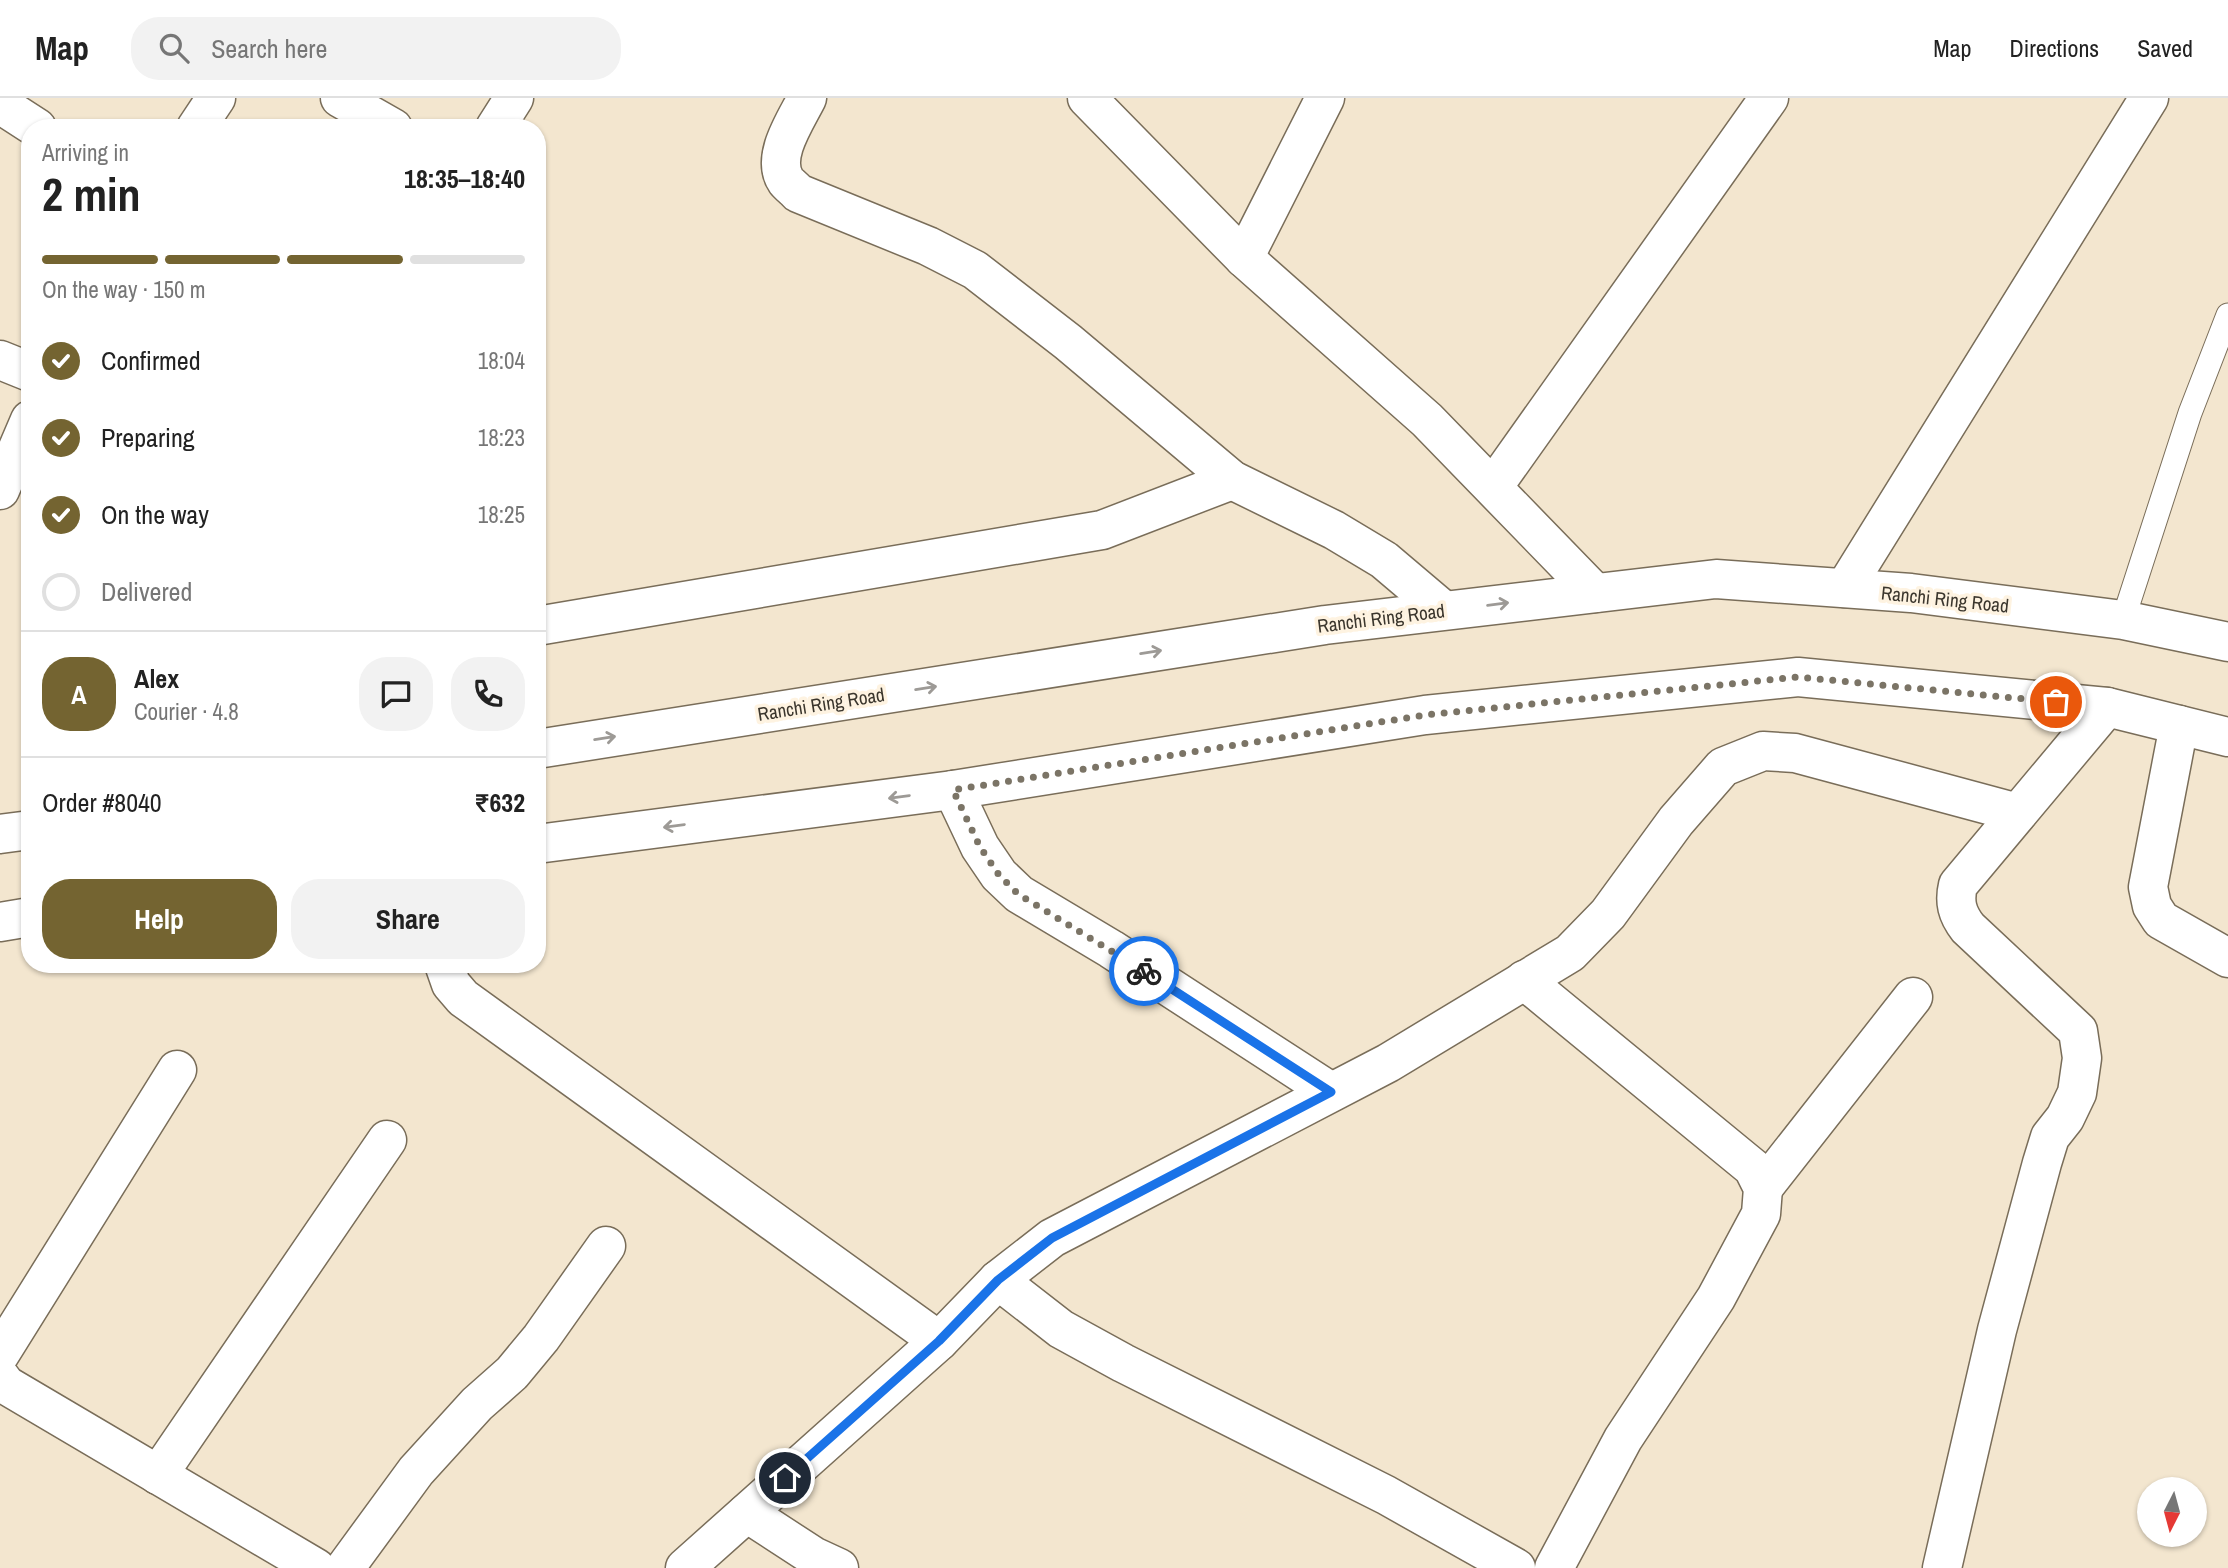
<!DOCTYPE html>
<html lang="en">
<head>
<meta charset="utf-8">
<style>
	body { margin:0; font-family:"Archivo Narrow",sans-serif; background:#f2f2f2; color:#222; height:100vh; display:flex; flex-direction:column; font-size:26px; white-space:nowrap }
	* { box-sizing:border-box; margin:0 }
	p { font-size:23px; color:#767676 }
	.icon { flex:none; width:38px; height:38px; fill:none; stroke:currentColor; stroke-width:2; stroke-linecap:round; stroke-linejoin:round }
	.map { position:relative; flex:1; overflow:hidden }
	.drawer { position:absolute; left:21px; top:21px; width:525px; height:854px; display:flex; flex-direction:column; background:#fff; border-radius:28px; box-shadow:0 2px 5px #0004 }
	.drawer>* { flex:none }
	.needle { width:46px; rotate:186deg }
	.fabs { position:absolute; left:2137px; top:1379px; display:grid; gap:14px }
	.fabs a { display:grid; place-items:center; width:70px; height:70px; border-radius:50%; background:#fff; box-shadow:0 2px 5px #0004; font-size:35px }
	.pin { position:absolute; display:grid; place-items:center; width:60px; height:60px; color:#fff; margin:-30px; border:4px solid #fff; border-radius:50%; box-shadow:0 2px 7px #0007 }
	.courier { position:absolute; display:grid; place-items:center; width:70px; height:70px; margin:-35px; border:5px solid #1a73e8; border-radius:50%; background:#fff; color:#222; box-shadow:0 2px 9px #0007 }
	.summary em { font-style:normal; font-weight:800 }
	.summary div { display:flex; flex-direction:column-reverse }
	.summary { display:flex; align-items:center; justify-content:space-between; height:119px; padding:0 21px }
	h1 { font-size:46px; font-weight:800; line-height:52px }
	.bar { display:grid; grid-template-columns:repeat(4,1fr); gap:10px 7px; align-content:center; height:84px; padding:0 21px }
	.bar i { height:9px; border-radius:5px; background:#e0e0e0 }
	.bar .current { background:#746431 }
	.bar p { grid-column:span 4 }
	.line { display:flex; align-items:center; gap:18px; padding:0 21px; border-top:2px solid #e0e0e0 }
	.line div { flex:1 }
	.round { display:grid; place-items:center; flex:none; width:74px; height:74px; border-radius:28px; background:#f2f2f2 }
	ol { padding:0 21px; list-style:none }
	li { display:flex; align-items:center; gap:21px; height:77px }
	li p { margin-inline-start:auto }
	li .icon { padding:7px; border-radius:50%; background:#746431; color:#fff; stroke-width:4 }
	li:last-child { color:#767676 }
	li i { width:38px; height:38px; border:4px solid #e0e0e0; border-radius:50% }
	.primary-button { display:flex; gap:14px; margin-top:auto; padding:14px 21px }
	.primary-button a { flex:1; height:80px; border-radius:28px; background:#746431; color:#fff; font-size:28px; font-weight:800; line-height:80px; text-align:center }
	.primary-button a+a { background:#f2f2f2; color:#222 }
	header { display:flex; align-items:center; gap:42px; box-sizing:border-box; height:98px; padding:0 35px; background:#fff; border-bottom:2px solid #e0e0e0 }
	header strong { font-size:33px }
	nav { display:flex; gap:38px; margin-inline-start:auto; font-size:24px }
	.search { width:490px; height:63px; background:#f2f2f2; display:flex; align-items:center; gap:18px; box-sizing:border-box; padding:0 24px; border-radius:28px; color:#767676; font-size:26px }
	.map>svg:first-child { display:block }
</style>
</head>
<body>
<header>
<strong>Map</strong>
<div class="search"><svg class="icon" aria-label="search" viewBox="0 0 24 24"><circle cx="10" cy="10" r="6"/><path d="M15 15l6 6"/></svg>Search here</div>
<nav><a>Map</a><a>Directions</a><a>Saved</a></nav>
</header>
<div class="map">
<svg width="2228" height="1470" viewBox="0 0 2228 1470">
	<rect width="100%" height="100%" fill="#f3e6cf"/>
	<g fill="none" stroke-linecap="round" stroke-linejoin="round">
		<defs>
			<polyline id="lane" points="2123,522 2190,315 2228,217"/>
			<g id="street">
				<polyline points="340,0 393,30"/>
				<path d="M807,0C796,22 770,59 786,83C789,87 795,91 798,95L928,148L975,172L1068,244L1232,382L1334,432L1384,462L1443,512"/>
				<polyline points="1087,0 1244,160 1427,322 1595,495"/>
				<polyline points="0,6 37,30"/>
				<polyline points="196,30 216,0"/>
				<polyline points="495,30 514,0"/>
				<polyline points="1244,160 1325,0"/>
				<polyline points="0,262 30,274"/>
				<polyline points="1493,389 1769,0"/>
				<polyline points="0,392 30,322"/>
				<polyline points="1845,490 2149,0"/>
				<polyline points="537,528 1102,432 1232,382"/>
				<polyline points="2179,627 2148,789 2152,808 2161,822 2228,860"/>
				<polyline points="953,692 980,749 999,777 1019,796 1111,851 1331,994"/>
				<polyline points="444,866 451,886 463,900 939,1243"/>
				<polyline points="1524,882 1753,1070 1763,1090 1761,1116 1716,1200 1623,1341 1554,1470"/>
				<polyline points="1763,1090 1913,899"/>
				<polyline points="998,1182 1061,1231 1123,1265 1386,1397 1516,1470"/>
				<polyline points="0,1256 177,972"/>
				<polyline points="0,1279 6,1287 316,1470"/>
				<polyline points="158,1377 387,1042"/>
				<polyline points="747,1415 813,1458 839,1470"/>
				<polyline points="345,1470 416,1373 477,1306 512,1275 541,1240 606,1148"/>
				<polyline points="685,1470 939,1243 998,1182 1052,1140 1388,965 1570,855 1608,816 1676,723 1723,669 1763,653 1795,655 2018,715"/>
				<path d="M1942,1470L1997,1232L2042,1065L2050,1039L2065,1020L2077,995L2082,960L2078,933L1968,830C1957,816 1954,804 1958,787L2107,609"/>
			</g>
			<g id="primary">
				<polyline points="537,651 1325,527 1716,481 1911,495 2123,522 2228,544"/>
				<polyline points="0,736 30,732"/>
				<polyline points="537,746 953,692 1425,617 1798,579 2107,609 2228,639"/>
				<polyline points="0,824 30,819"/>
			</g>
		</defs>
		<use href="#lane" stroke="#796d59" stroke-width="25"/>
		<use href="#street" stroke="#796d59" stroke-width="41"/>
		<use href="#primary" stroke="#796d59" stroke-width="41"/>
		<use href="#lane" stroke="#fff" stroke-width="23"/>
		<use href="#street" stroke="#fff" stroke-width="38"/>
		<use href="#primary" stroke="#fff" stroke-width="38"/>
	</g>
	<defs><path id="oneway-shaft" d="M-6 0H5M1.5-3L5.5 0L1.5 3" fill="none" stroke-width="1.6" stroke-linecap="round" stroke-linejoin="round" transform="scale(1.75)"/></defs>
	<g stroke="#9d9a96">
		<use href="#oneway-shaft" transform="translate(1498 506) rotate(-7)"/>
		<use href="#oneway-shaft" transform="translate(1151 554) rotate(-9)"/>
		<use href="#oneway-shaft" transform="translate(926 590) rotate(-9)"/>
		<use href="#oneway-shaft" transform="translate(605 640) rotate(-9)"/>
		<use href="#oneway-shaft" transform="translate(899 699) rotate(172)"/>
		<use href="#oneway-shaft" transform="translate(674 728) rotate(172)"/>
	</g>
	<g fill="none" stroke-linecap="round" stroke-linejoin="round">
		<polyline stroke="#7b7466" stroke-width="7" stroke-dasharray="0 12.6" points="1144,873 1018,796 999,777 980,749 953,692 1425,617 1798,579 2056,604"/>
		<polyline stroke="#1a73e8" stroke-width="9" points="785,1380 939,1243 998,1182 1052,1140 1331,994 1144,873"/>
	</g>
	<g text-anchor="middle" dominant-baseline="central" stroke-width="7" stroke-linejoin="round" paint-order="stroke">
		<g font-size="19" fill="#3b362d" stroke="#fef3e1">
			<text transform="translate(1945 501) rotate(6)">Ranchi Ring Road</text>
			<text transform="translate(1381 520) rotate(-7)">Ranchi Ring Road</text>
			<text transform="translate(821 606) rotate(-9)">Ranchi Ring Road</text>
		</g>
	</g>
</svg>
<div class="fabs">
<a><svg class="needle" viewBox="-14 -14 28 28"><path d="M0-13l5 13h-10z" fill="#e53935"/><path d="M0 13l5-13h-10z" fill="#767676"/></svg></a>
</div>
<div class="pin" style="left:2056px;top:604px;background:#ea580c"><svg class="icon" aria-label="bag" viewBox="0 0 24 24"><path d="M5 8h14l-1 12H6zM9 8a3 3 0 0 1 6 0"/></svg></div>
<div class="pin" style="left:785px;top:1380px;background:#1f2937"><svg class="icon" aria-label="home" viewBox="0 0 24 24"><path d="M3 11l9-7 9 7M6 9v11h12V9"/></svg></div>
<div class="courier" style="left:1144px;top:873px"><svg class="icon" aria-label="bike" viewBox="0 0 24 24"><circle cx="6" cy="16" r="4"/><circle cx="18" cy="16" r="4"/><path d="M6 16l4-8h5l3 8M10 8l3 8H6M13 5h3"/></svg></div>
<section class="drawer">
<div class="summary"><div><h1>2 min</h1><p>Arriving in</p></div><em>18:35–18:40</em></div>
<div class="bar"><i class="current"></i><i class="current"></i><i class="current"></i><i></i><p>On the way · 150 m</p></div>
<ol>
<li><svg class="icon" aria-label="check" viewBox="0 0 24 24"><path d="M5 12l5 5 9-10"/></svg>Confirmed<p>18:04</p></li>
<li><svg class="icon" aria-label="check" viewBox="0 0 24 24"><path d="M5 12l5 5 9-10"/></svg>Preparing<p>18:23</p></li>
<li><svg class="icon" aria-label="check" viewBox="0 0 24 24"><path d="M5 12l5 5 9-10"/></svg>On the way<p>18:25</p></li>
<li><i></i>Delivered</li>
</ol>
<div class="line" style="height:126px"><b class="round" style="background:#746431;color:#fff">A</b><div><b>Alex</b><p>Courier · 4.8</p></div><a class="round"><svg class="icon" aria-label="chat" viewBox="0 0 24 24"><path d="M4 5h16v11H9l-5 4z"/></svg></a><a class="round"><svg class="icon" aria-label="phone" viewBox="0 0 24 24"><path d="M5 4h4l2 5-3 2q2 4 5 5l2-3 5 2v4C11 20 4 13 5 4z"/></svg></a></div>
<div class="line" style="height:91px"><div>Order #8040</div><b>₹632</b></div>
<div class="primary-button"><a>Help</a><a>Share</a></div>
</section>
</div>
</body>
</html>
